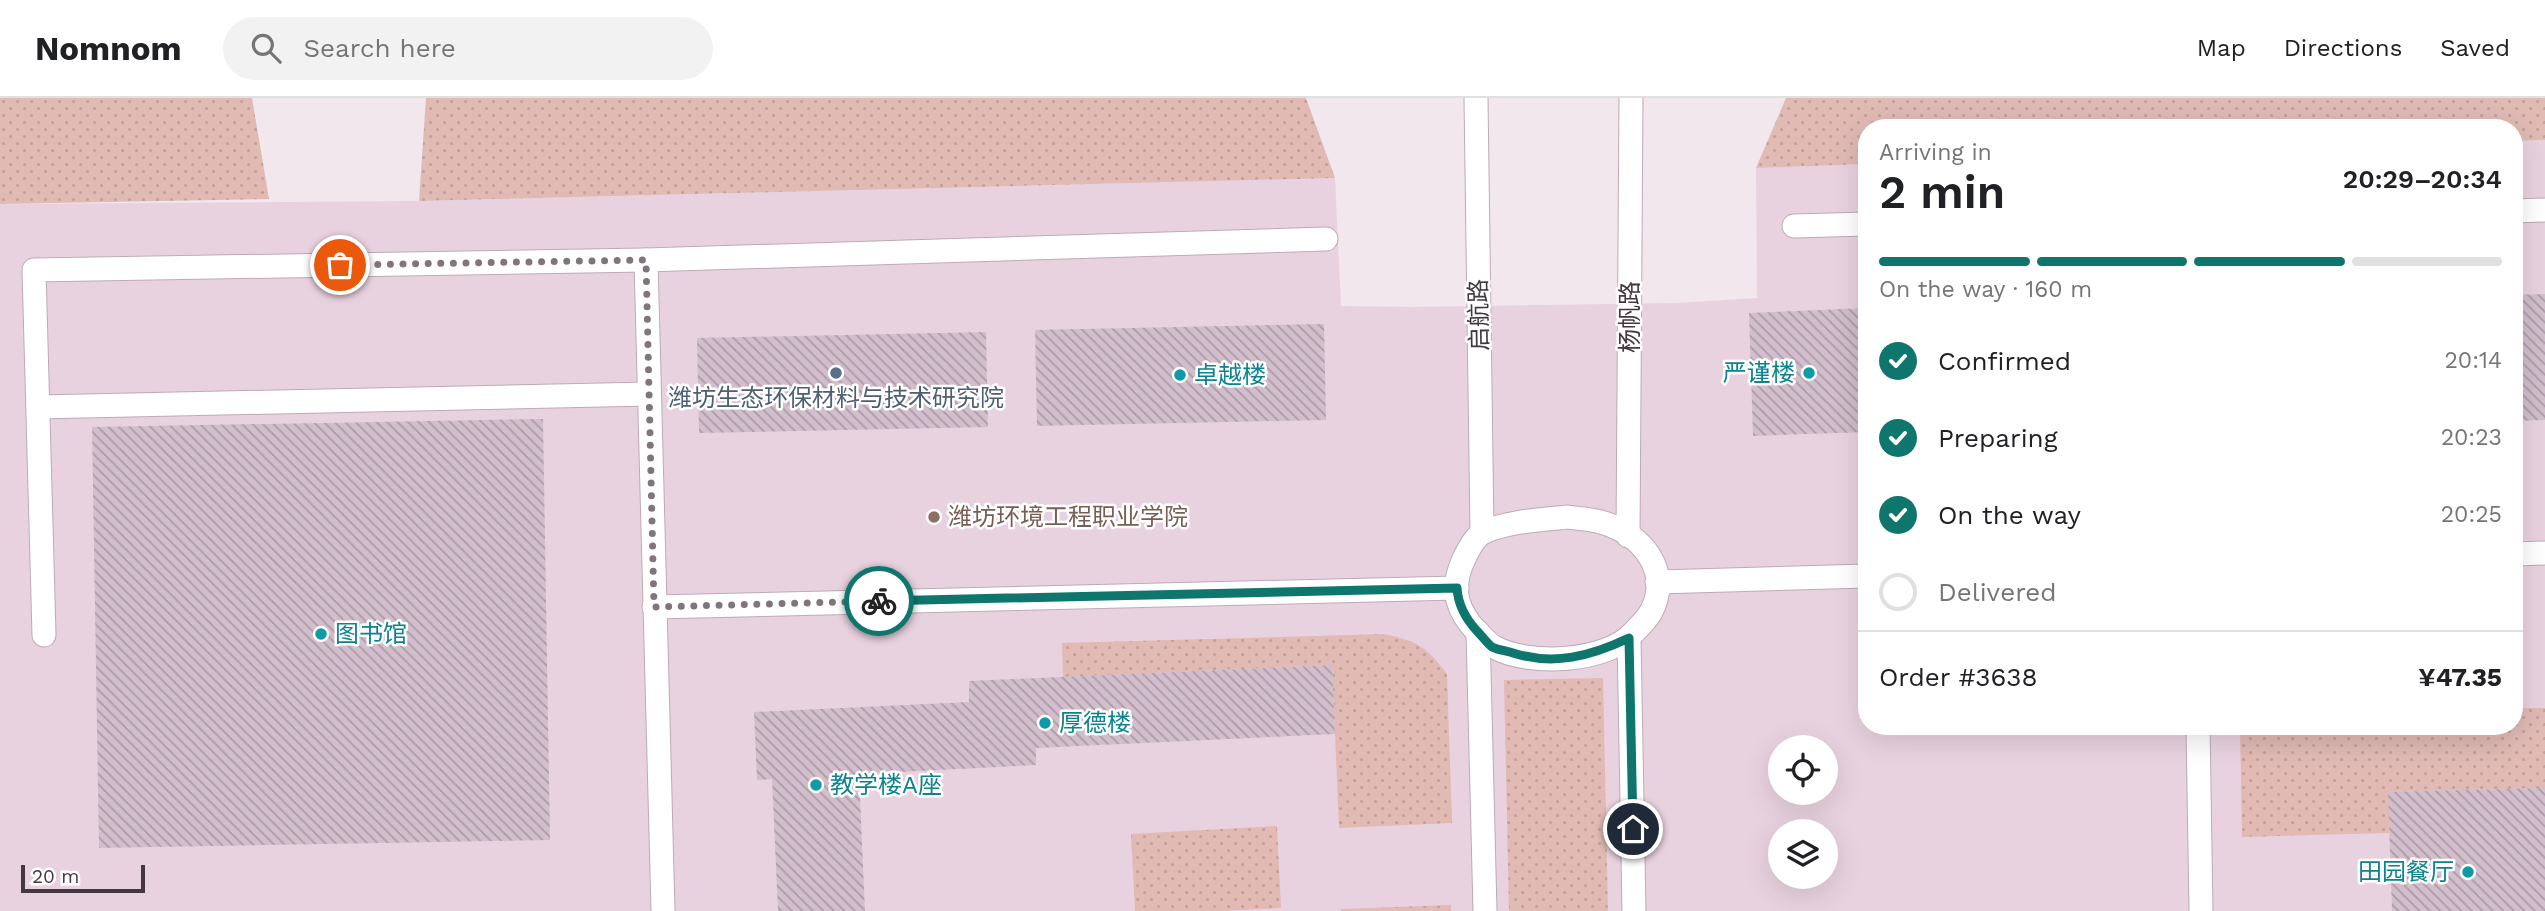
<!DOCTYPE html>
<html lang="en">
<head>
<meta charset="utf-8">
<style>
	body { margin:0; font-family:"Work Sans","Noto Sans SC",sans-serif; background:#f2f2f2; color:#202124; height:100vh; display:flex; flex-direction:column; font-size:26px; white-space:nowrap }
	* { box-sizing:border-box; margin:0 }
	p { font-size:23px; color:#757577 }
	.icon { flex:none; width:38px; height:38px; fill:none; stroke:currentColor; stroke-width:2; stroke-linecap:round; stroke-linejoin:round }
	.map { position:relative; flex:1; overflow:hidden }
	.sheet { position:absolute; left:1858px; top:21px; width:665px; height:616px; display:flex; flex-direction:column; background:#fff; border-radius:28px; box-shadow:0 7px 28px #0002 }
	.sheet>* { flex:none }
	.tools { position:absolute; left:1768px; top:637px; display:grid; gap:14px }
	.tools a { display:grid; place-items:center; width:70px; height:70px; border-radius:50%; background:#fff; box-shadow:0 7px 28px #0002; font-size:35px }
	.scale { position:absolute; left:21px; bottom:18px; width:124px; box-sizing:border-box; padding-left:7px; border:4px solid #443740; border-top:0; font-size:19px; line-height:24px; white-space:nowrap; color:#443740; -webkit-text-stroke:5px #fff; paint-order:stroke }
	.pin { position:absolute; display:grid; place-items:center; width:60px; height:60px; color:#fff; margin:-30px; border:4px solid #fff; border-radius:50%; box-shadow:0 2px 7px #0007 }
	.courier { position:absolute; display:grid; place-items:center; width:70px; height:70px; margin:-35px; border:5px solid #0f766e; border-radius:50%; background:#fff; color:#222; box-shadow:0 2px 9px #0007 }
	.head em { font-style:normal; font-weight:600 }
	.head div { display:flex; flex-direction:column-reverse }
	.head { display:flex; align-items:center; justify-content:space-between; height:119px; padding:0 21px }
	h1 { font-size:46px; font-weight:600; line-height:52px }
	.bar { display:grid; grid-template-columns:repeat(4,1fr); gap:10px 7px; align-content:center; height:84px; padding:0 21px }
	.bar i { height:9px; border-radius:5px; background:#e0e0e0 }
	.bar .selected { background:#0f766e }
	.bar p { grid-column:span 4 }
	.line { display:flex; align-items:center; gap:18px; padding:0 21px; border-top:2px solid #e0e0e0 }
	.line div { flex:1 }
	ol { padding:0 21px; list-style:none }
	li { display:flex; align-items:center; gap:21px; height:77px }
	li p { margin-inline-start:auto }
	li .icon { padding:7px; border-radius:50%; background:#0f766e; color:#fff; stroke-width:4 }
	li:last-child { color:#757577 }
	li i { width:38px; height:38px; border:4px solid #e0e0e0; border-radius:50% }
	header { display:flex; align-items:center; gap:42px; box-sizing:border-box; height:98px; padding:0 35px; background:#fff; border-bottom:2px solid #e0e0e0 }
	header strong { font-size:33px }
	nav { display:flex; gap:38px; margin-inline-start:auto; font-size:24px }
	.search { width:490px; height:63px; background:#f2f2f2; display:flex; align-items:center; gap:18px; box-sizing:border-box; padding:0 24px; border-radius:38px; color:#757577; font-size:26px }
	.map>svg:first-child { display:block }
</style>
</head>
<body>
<header>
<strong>Nomnom</strong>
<div class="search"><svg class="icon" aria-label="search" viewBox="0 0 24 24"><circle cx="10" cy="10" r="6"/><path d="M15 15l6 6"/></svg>Search here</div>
<nav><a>Map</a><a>Directions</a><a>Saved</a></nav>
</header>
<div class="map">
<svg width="2545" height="813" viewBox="0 0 2545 813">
	<defs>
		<pattern id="garden-dots" width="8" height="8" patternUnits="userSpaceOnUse" patternTransform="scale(1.75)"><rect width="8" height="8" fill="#e1bab4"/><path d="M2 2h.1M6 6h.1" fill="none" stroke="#c2a09c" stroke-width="1.8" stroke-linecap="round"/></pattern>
		<pattern id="building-back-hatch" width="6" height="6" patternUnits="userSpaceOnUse" patternTransform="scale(1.75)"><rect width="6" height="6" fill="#d2becc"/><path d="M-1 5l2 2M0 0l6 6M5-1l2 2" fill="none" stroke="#ac9ba7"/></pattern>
	</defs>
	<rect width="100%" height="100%" fill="#f1e7ed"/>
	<path fill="#e9d2e0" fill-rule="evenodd" d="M2545,42V813H0V106L419,103L1335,80L1341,208L1411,209L1676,205L1757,200L1756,70L1867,66V628H2515V43ZM1780,649H1825V695H1780ZM1780,733H1825V779H1780Z"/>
	<g fill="url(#garden-dots)">
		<polygon points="0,0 252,0 269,101 0,106"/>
		<polygon points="426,0 1306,0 1335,80 419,103"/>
		<polygon points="1786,0 2545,0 2545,42 2515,43 2515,30 1867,30 1867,66 1756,70"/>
		<path d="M1384,536C1416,542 1428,550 1447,576L1452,725L1339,730L1332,567L1063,579L1062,545Z"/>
		<polygon points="1603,580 1608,813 1509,813 1504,582"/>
		<polygon points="2515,610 2545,610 2545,690 2389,694 2389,735 2242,739 2240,628 2515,628"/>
		<polygon points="1277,728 1281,810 1221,813 1135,813 1131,736"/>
		<polygon points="1451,807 1451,813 1341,813 1341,811"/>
	</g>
	<g fill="url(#building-back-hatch)">
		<polygon points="2545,196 2545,322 2515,323 2515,197"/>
		<polygon points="1867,210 1867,334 1753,338 1749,215"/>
		<polygon points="1324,226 1326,322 1037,328 1035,232"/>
		<polygon points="986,234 988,329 699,335 697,240"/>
		<polygon points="543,321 550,742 99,750 92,329"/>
		<polygon points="1332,567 1335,636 1036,650 1036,667 859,676 865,813 778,813 772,681 757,682 754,614 969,604 969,583"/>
		<polygon points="2545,690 2545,813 2392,813 2388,694"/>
	</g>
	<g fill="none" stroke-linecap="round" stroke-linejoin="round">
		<defs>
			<g id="lane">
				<polyline points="1476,0 1482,435"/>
				<polyline points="2515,113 2545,112"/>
				<polyline points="1794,128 1867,126"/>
				<polyline points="38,309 649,296"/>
				<path d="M1568,419C1579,421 1593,421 1604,425C1643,437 1672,474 1651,514C1647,521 1640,528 1634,534C1607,565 1528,568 1494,549C1488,546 1483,539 1478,535C1457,513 1450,492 1463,463C1467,454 1475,438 1484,434C1509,423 1541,422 1568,419Z"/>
				<polyline points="1628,438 1631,0"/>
				<polyline points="2515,456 2545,455"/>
				<polyline points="1657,484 1867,478"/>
				<polyline points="654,509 1457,490"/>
				<polyline points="1478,534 1485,813"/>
				<polyline points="44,537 34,172 646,162"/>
				<polyline points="1629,540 1634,813"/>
				<polyline points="2198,628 2201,813"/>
				<polyline points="663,813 646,162 1326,141"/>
			</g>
		</defs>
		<use href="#lane" stroke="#bcabb6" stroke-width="25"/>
		<use href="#lane" stroke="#fff" stroke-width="23"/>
	</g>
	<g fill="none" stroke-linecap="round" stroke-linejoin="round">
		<polyline stroke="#81757d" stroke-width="7" stroke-dasharray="0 12.6" points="340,167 646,162 654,509 879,503"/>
		<path stroke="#0f766e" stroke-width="9" d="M879,503L1457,490C1458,507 1465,520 1477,533C1482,538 1487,545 1492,549C1498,552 1507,553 1513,555C1554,568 1591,558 1629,540L1633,731"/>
	</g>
	<circle fill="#5c6f8a" stroke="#fff" stroke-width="2.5" cx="836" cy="275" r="7"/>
	<g fill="#0f9aa8" stroke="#fff" stroke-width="2.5">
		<circle cx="1809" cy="275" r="7"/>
		<circle cx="1180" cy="277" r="7"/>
		<circle cx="321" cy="536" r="7"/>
		<circle cx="1045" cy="625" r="7"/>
		<circle cx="816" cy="687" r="7"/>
		<circle cx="2468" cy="774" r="7"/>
	</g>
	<circle fill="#8d6e63" stroke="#fff" stroke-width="2.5" cx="934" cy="419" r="7"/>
	<g text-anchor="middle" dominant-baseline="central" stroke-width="5" stroke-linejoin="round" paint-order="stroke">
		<g font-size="24" fill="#443740" stroke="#fff">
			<text transform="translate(1479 217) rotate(-91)">启航路</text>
			<text transform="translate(1630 219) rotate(-90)">杨帆路</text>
		</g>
		<g font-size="24" fill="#0d838f" stroke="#fff" text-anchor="start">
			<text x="1795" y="275" text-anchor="end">严谨楼</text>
			<text x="1194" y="277">卓越楼</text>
			<text x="335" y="536">图书馆</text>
			<text x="1059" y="625">厚德楼</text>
			<text x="830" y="687">教学楼A座</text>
			<text x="2454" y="774" text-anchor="end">田园餐厅</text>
		</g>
		<g font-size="24" fill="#4e5e75" stroke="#fff">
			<text x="836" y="300">潍坊生态环保材料与技术研究院</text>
		</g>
		<g font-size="24" fill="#785e54" stroke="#fff" text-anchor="start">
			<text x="948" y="419">潍坊环境工程职业学院</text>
		</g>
	</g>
</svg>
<div class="tools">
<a><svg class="icon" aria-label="locate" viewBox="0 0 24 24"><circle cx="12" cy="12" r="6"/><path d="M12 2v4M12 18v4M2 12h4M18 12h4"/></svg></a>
<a><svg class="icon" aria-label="layers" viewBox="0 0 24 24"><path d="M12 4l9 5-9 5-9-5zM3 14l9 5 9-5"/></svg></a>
</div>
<div class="scale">20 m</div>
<div class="pin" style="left:340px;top:167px;background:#ea580c"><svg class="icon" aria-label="bag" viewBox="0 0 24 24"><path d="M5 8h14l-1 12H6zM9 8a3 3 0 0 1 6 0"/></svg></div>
<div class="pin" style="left:1633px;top:731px;background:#1f2937"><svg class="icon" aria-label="home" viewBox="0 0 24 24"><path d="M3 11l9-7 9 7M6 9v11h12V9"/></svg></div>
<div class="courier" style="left:879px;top:503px"><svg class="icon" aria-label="bike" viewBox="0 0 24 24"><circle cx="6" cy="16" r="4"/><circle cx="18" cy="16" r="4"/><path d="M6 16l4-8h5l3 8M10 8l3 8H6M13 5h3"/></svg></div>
<section class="sheet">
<div class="head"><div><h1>2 min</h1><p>Arriving in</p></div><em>20:29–20:34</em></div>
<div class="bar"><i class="selected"></i><i class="selected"></i><i class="selected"></i><i></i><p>On the way · 160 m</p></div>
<ol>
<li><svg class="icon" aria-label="check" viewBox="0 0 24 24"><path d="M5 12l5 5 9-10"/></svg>Confirmed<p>20:14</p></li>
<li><svg class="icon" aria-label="check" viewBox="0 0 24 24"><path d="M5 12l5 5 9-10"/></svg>Preparing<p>20:23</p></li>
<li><svg class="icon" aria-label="check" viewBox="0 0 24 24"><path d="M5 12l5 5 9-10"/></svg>On the way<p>20:25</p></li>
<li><i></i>Delivered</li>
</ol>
<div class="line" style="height:91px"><div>Order #3638</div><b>¥47.35</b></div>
</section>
</div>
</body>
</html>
